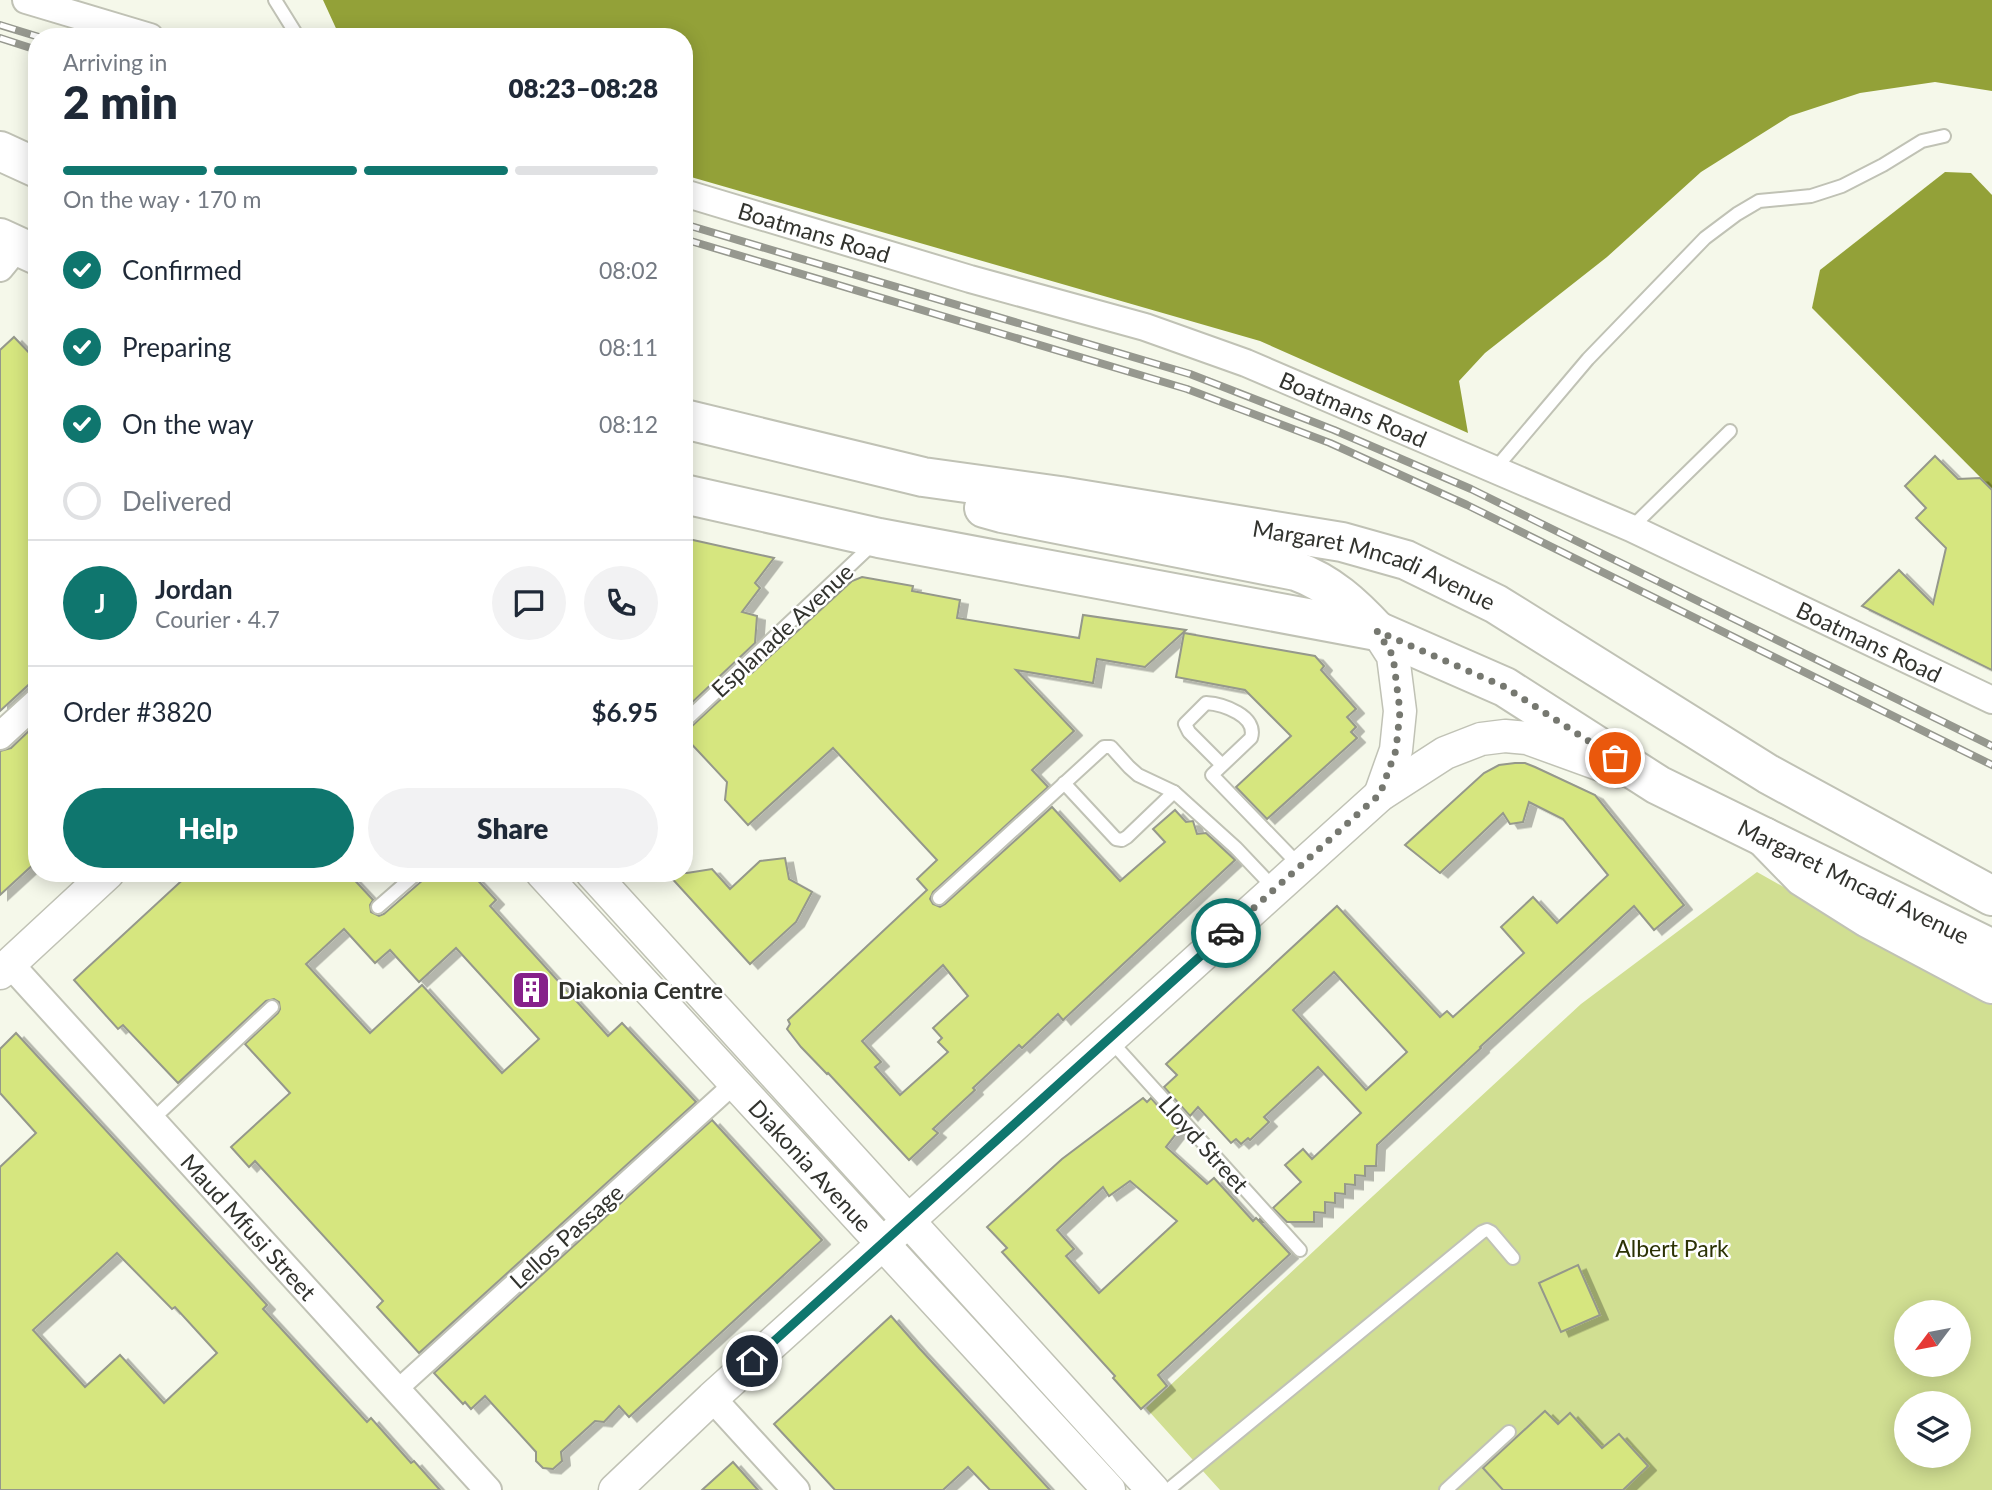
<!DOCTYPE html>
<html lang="en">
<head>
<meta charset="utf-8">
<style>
	body { margin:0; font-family:Lato,sans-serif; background:#f2f2f3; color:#1f2937; height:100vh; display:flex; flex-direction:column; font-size:26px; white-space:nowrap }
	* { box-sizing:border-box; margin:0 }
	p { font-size:23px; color:#747a83 }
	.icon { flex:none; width:38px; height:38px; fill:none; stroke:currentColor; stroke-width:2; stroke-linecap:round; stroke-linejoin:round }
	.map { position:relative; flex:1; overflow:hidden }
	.drawer { position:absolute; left:28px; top:28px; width:665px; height:854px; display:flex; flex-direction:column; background:#fff; border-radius:28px; box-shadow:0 4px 18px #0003 }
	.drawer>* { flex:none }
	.needle { width:46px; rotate:238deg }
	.tools { position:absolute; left:1894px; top:1300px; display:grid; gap:14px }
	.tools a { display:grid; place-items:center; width:77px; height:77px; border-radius:50%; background:#fff; box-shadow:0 4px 18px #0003; font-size:35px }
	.pin { position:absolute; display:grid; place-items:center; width:60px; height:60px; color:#fff; margin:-30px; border:4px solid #fff; border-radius:50%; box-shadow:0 2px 7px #0007 }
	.courier { position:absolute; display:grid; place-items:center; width:70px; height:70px; margin:-35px; border:5px solid #0f766e; border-radius:50%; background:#fff; color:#222; box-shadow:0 2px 9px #0007 }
	.head em { font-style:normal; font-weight:800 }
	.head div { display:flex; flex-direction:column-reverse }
	.head { display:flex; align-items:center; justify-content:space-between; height:119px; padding:0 35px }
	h1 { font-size:46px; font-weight:800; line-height:52px }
	.bar { display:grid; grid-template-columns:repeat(4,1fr); gap:10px 7px; align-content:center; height:84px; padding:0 35px }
	.bar i { height:9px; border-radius:5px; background:#e0e1e3 }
	.bar .active { background:#0f766e }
	.bar p { grid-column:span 4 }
	.line { display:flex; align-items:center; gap:18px; padding:0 35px; border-top:2px solid #e0e1e3 }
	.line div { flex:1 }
	.round { display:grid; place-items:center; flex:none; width:74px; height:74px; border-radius:37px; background:#f2f2f3 }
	ol { padding:0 35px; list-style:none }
	li { display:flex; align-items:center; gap:21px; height:77px }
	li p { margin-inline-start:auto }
	li .icon { padding:7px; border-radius:50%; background:#0f766e; color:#fff; stroke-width:4 }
	li:last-child { color:#747a83 }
	li i { width:38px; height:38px; border:4px solid #e0e1e3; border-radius:50% }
	.primary-button { display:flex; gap:14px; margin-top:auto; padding:14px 35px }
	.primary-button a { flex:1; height:80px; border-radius:42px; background:#0f766e; color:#fff; font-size:28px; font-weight:800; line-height:80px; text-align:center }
	.primary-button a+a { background:#f2f2f3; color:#1f2937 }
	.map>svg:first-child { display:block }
</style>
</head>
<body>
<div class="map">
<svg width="1992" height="1490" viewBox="0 0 1992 1490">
	<defs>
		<filter id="shadow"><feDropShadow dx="8" dy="4.5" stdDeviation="0" flood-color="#0004"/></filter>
	</defs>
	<rect width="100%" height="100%" fill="#f5f8ea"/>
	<path fill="#d1df92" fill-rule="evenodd" d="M1757,872L1992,1004V1490H1220L1146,1408L1347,1220L1581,1004ZM1906,1312H1958V1365H1906ZM1906,1404H1958V1456H1906Z"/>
	<g fill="#93a138">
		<polygon points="323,0 1992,0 1992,91 1935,82 1860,93 1790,116 1701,172 1607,257 1485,353 1459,381 1468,433 1260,341 684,175 684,37 340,37"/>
		<polygon points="1945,172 1971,173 1992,195 1992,489 1812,308 1820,270"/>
	</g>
	<g fill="#d6e67f" stroke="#95988b" stroke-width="2" fill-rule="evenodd" filter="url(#shadow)">
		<polygon points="14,337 37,361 37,677 0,711 0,350"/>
		<polygon points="1935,456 1958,479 1980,478 1992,490 1992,670 1862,606 1899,570 1933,604 1946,548 1916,518 1926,508 1905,486"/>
		<polygon points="684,538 774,558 755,583 760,588 742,612 757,616 755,643 684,710"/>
		<path d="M862,577L913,586L912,591L960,600L957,618L1079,638L1083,615L1186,630L1145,667L1097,659L1093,683L1016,670L1074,731L1032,770L1048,787L933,892L930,899L933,904L940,907L945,904L1052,807L1120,881L1165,842L1153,829L1175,810L1186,822L1193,821L1197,834L1206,833L1235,860L1063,1020L1058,1014L1022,1048L1019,1045L973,1088L975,1090L933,1129L938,1133L909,1160L828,1073L827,1074L801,1047L787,1029L790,1024L788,1020L927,890L917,879L937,860L833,748L748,825L725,800L727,782L684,736V731L690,728L753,669V672L852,581ZM943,965L968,996L933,1028L942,1038L938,1042L948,1052L900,1095L875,1067L881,1062L862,1041Z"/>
		<polygon points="1184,633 1315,656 1324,666 1321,670 1356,709 1347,717 1356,727 1351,732 1357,738 1267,819 1236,787 1291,736 1245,690 1176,677"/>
		<polygon points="34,726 37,726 37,861 0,895 0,751 11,748"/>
		<path d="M1515,763H1525L1535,767L1595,795L1684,905L1654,930L1634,906L1480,1047L1481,1048L1377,1145L1376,1166H1365V1176L1355,1175V1185L1345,1184V1194L1335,1193V1203L1325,1202V1213L1314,1212V1222H1287L1273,1208L1301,1182L1285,1165L1303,1149L1312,1159L1361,1113L1318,1067L1264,1117L1269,1122L1250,1140L1248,1138L1241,1144L1236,1139L1231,1143L1198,1107L1190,1116L1164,1087L1177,1075L1166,1064L1337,906L1440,1017L1447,1011L1453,1017L1524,953L1501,927L1533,897L1557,923L1608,875L1563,819L1529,802L1523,822L1510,824L1503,813L1440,873L1405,845L1484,773L1499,765ZM1334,972L1407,1052L1366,1090L1293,1010Z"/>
		<polygon points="785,858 789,879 812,892 796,922 750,964 667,873 687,873 712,869 730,889 760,861"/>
		<path d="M190,873H348L373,900L370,905L371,912L379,916L384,914L423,880L426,873H471L496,900L490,906L608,1036L622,1023L696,1102L419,1353L377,1307L383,1301L255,1161L249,1167L231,1147L290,1093L245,1044L278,1013L280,1009L279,1002L274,999L266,1001L178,1083L123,1025L118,1029L74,980ZM344,929L375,963L390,950L419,982L456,948L539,1039L502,1073L422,985L370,1033L306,964Z"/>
		<path d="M16,1033L267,1305L263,1309L367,1422L371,1418L411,1463L414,1461L440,1490H0V1167L36,1133L0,1093V1049ZM117,1253L172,1309L175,1307L217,1353L164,1403L120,1355L85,1387L33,1330Z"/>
		<path d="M1143,1098L1147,1102L1151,1098L1179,1130L1166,1147L1207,1184L1214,1178L1253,1221L1256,1218L1259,1221L1260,1219L1263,1222H1260L1290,1254L1158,1375L1167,1386L1141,1409L1113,1378L1115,1376L1002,1252L1007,1248L987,1227L1062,1159ZM1130,1181L1177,1221L1099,1293L1066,1256L1074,1249L1057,1230L1103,1187L1109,1196Z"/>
		<polygon points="712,1120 822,1240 629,1417 619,1406 604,1422 595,1421 561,1452 562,1461 553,1469 543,1468 536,1461 536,1452 485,1396 471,1409 465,1402 463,1404 434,1373"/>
		<polygon points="1578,1265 1600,1315 1561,1332 1539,1283"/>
		<polygon points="891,1316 920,1349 1050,1490 990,1490 968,1467 943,1490 835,1490 813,1466 774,1424"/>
		<polygon points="1545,1411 1558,1424 1570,1413 1602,1448 1619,1434 1648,1466 1623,1490 1503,1490 1483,1468"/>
		<polygon points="733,1462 758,1490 702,1490"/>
	</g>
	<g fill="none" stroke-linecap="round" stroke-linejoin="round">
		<defs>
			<g id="service">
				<polyline points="275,0 298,37"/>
				<polyline points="1495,469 1588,359 1705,238 1737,214 1759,201 1811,196 1842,186 1883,165 1922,141 1944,136"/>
				<polyline points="1631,528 1730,431"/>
				<polyline points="684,722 873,544"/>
				<path d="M1222,765L1189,732L1185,724L1206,703C1223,704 1258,716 1251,738L1212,775L1300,866"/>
				<polyline points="1064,783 1116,839 1122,840 1127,837 1174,792"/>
				<polyline points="939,898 1104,747 1111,747 1129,767 1138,775 1174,792 1236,848 1275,889"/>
				<polyline points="378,907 417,873"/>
				<polyline points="1109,1039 1300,1250"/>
				<polyline points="152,1120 272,1007"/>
				<polyline points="1168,1490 1482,1232 1487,1230 1491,1232 1513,1258"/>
				<polyline points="1446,1490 1509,1432"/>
			</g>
			<polyline id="pedestrian" points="398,1389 735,1083"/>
			<g id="minor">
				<polyline points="26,0 150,37"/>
				<path id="s1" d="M684,193L970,279L1145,327L1246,363L1631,528L1992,700"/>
				<polyline points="0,268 18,246"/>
				<polyline points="0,736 37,702"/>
				<path id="s2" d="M10,964L488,1490"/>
				<polyline points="712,1398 796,1490"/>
			</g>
			<g id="tertiary">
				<polyline points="1377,631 1393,656 1400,711 1396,750 1380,795"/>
				<path id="s3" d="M542,873L1109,1490"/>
				<polyline points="592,873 1153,1490"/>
				<polyline points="0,973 108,873"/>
				<polyline points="615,1490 712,1398 1380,795 1445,753 1481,739 1505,736 1527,738 1618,771"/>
			</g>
			<g id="primary">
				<polyline points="0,151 37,168"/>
				<polyline points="0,238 37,255"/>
				<path id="s4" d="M684,419L923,477L1060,496L1342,542L1406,560L1496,604L1768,774L1992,896"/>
				<path id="s5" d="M684,494L879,538L1377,631L1505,687L1658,785L1992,949"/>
				<path d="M984,508L1002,513L1296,571C1329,583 1353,605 1377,631"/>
			</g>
			<polyline id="motorway" points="1764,837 1803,877 1868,918 1992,984"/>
		</defs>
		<use href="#service" stroke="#c0c2b5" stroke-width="16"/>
		<use href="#pedestrian" stroke="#c0c2b5" stroke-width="23"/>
		<use href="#minor" stroke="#c0c2b5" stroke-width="30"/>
		<use href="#tertiary" stroke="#c0c2b5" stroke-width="35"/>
		<use href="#primary" stroke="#c0c2b5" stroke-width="42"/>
		<use href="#motorway" stroke="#c0c2b5" stroke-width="42"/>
		<use href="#service" stroke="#fff" stroke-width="12"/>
		<use href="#pedestrian" stroke="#fff" stroke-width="19"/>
		<use href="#minor" stroke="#fff" stroke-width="26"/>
		<use href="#tertiary" stroke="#fff" stroke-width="32"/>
		<use href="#primary" stroke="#fff" stroke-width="38"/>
		<use href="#motorway" stroke="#fff" stroke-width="38"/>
		<defs>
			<g id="rail">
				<polyline points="0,25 39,37"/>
				<polyline points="0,38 37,50"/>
				<polyline points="684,224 1190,374 1334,430 1471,489 1992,746"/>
				<polyline points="684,239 1187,389 1330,443 1467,505 1992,765"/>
			</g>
		</defs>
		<use href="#rail" stroke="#96988f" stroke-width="8"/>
		<use href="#rail" stroke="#fff" stroke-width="5" stroke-dasharray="16" stroke-linecap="butt"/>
	</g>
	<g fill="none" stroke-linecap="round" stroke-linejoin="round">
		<polyline stroke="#767870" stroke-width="7" stroke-dasharray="0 12.6" points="1226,933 1380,794 1396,750 1400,711 1393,656 1377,631 1505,687 1615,758"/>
		<polyline stroke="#0f766e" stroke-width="9" points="752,1361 1226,933"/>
	</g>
	<defs>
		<symbol id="building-square" viewBox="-11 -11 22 22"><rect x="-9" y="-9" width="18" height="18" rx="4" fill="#86218a" stroke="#fff"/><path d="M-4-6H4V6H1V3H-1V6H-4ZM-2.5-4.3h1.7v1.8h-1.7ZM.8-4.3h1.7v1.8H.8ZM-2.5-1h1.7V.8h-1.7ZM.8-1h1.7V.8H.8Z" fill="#fff"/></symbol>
	</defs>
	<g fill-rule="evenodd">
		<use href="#building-square" x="509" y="968" width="44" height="44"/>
	</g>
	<g text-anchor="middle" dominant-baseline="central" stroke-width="5" stroke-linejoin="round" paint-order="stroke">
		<g font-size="23" fill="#32332e" stroke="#fff">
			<text stroke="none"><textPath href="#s1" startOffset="136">Boatmans Road</textPath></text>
			<text stroke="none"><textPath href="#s1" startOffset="704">Boatmans Road</textPath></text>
			<text stroke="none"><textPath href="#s4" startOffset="707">Margaret Mncadi Avenue</textPath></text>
			<text transform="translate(782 630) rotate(-43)">Esplanade Avenue</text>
			<text stroke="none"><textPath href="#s1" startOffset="1270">Boatmans Road</textPath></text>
			<text stroke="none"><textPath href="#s5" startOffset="1246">Margaret Mncadi Avenue</textPath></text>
			<text transform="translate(1204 1144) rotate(48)">Lloyd Street</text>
			<text stroke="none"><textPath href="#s3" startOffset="397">Diakonia Avenue</textPath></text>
			<text stroke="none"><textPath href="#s2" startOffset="355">Maud Mfusi Street</textPath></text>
			<text transform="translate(566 1236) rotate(-42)">Lellos Passage</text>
		</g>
		<g font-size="23" font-weight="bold" fill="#32332e" stroke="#fff" text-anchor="start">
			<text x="558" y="990">Diakonia Centre</text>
		</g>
		<g font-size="23" fill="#2c3205" stroke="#fff">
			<text x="1672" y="1248">Albert Park</text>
		</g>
	</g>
</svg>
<div class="tools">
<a><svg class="needle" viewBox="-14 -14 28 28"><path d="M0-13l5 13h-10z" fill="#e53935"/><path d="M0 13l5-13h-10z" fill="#747a83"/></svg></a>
<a><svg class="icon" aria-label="layers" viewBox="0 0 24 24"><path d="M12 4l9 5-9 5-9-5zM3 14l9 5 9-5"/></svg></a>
</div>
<div class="pin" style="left:1615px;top:758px;background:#ea580c"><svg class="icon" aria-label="bag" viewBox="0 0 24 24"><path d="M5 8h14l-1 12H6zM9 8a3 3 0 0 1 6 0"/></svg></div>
<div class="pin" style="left:752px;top:1361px;background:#1f2937"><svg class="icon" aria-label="home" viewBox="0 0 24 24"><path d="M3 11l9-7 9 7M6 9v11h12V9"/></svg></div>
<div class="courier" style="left:1226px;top:933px"><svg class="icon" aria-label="car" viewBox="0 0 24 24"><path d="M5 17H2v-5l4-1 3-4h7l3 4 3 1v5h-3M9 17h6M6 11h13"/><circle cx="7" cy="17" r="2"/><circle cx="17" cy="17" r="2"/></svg></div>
<section class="drawer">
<div class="head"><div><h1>2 min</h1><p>Arriving in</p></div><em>08:23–08:28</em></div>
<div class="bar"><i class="active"></i><i class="active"></i><i class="active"></i><i></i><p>On the way · 170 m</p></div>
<ol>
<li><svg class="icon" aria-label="check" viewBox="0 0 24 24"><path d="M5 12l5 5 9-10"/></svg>Confirmed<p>08:02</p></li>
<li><svg class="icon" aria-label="check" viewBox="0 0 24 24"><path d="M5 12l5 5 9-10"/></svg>Preparing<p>08:11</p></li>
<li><svg class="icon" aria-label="check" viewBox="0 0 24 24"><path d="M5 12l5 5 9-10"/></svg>On the way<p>08:12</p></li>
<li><i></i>Delivered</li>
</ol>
<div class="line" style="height:126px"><b class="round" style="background:#0f766e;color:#fff">J</b><div><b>Jordan</b><p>Courier · 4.7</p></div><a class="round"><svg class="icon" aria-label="chat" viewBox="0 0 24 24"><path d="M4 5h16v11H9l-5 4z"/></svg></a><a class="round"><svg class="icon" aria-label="phone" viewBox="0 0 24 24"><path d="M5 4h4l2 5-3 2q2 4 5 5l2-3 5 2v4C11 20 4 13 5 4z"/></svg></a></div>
<div class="line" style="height:91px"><div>Order #3820</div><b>$6.95</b></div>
<div class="primary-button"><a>Help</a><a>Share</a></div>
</section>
</div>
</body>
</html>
